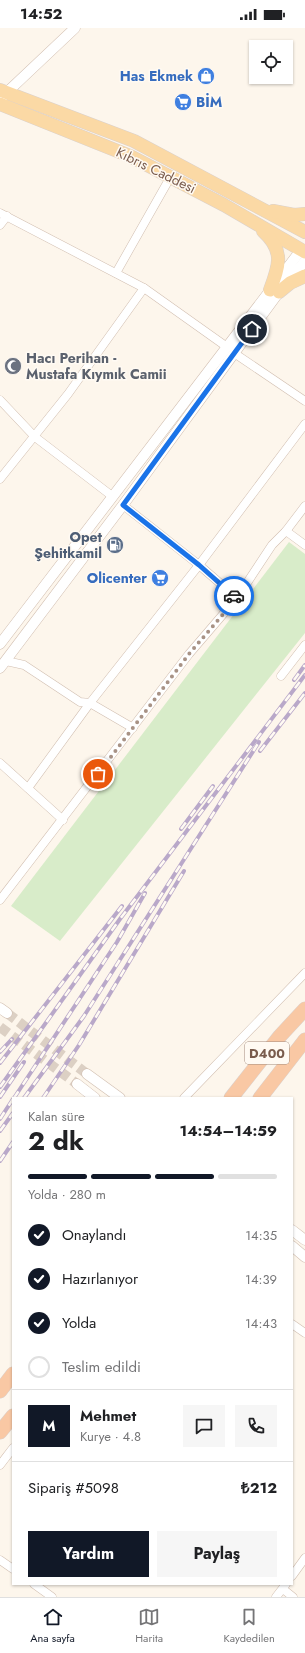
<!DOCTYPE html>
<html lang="tr">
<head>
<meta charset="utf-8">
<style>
	body { margin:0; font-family:Jost,sans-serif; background:#f6f6f6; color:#202124; height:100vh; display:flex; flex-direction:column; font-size:15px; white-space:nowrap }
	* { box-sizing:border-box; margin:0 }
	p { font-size:13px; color:#757577 }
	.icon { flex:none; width:22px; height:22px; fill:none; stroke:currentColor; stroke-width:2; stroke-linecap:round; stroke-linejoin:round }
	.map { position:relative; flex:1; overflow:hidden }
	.sheet { position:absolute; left:12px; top:1069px; width:281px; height:488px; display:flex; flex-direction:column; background:#fff; border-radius:0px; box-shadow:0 1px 3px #0004 }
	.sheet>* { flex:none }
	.controls { position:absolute; left:249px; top:12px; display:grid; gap:8px }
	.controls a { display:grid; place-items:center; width:44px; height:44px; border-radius:0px; background:#fff; box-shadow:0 1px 3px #0004; font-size:20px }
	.pin { position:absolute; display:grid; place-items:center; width:34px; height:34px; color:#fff; margin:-17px; border:2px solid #fff; border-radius:50%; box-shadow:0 1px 4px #0007 }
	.courier { position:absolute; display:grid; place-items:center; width:40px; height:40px; margin:-20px; border:3px solid #1a73e8; border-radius:50%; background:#fff; color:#222; box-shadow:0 1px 5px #0007 }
	.head em { font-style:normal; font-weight:700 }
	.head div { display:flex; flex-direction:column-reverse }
	.head { display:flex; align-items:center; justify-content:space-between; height:68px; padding:0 16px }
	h1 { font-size:26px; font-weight:700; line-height:30px }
	.bar { display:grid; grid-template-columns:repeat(4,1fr); gap:6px 4px; align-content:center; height:48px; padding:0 16px }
	.bar i { height:5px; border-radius:3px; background:#e0e0e0 }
	.bar .current { background:#111827 }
	.bar p { grid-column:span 4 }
	.line { display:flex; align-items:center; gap:10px; padding:0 16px; border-top:1px solid #e0e0e0 }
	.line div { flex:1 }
	.round { display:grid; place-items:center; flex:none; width:42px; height:42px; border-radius:0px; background:#f6f6f6 }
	ol { padding:0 16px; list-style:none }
	li { display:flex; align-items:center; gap:12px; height:44px }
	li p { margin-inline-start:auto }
	li .icon { padding:4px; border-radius:50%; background:#111827; color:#fff; stroke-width:4 }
	li:last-child { color:#757577 }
	li i { width:22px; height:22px; border:2px solid #e0e0e0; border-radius:50% }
	.action { display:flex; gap:8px; margin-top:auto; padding:8px 16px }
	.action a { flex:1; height:46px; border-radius:0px; background:#111827; color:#fff; font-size:16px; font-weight:700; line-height:46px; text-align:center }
	.action a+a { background:#f6f6f6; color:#202124 }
	.status { display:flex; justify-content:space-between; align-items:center; height:28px; padding:0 20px; background:#fff; direction:ltr }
	.status svg { height:11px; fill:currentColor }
	.menu { display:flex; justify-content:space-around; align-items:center; height:56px; border-top:1px solid #e0e0e0; background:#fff; font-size:11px; color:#757577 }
	.menu a { display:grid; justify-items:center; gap:2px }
	.menu .current { color:#111827 }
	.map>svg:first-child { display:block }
</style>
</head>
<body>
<div class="status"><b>14:52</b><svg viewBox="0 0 49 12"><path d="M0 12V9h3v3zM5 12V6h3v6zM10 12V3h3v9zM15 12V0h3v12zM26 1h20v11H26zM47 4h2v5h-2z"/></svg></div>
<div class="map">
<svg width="305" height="1569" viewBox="0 0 305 1569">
	<rect width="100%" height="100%" fill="#fdf6ec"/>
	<polygon fill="#d8ecc9" points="289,514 305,526 305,605 60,913 11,878"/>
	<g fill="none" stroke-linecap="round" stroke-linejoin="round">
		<g stroke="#dcd0c4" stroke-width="10" stroke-dasharray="10 5" stroke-linecap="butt">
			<polyline points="7,985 87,1046"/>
			<polyline points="0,999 77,1056"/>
		</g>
		<defs>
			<g id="minor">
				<polyline points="0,185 144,260 227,319"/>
				<polyline points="0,197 7,188"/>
				<polyline points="116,245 171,148"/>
				<polyline points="234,325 305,373"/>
				<polyline points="0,372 35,409 112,468"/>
				<polyline points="0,451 68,366 144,260"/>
				<polyline points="123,477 199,537 237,570"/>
				<polyline points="286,503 305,478"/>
				<polyline points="6,633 24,637 80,674 90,675 133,700"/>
				<polyline points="281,648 305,617"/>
				<polyline points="0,735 63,792"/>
				<polyline points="28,760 90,675 199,537 305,396"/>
				<polyline points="0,872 189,626 237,570 272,517 286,503 305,517"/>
				<polyline points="184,1070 305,945"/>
				<polyline points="292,1296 305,1305"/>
				<polyline points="0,1437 13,1420"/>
				<polyline points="0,1532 13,1541"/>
				<polyline points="292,1548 305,1530"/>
				<polyline points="34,1556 52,1569"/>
				<polyline points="283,1561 293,1569"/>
				<polyline points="276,1569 286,1556"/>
			</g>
			<g id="tertiary">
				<polyline points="3,68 75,0"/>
				<polyline points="0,616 301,222"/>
				<polyline points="0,640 123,477 279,264 305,233"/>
				<polyline points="0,980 7,985"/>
				<polyline points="87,1046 120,1070"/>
				<polyline points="77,1056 95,1070"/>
				<polyline points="292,1202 305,1212"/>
				<polyline points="292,1218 305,1229"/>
			</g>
			<g id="primary">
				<polyline points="0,62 134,113 305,204"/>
				<polyline points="0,76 130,128 224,177 305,224"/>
				<polyline points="273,183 294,187 305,186"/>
				<path d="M263,203C285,223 279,238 270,262"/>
				<polyline points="279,264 290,255 305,248"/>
			</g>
			<g id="trunk">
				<polyline points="231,1070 280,1008 305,981"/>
				<polyline points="260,1070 305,1012"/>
				<polyline points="0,1363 13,1346"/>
				<polyline points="0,1404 13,1388"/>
			</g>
		</defs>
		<use href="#minor" stroke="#d1beb0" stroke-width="9"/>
		<use href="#tertiary" stroke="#d1beb0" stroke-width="11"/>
		<use href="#primary" stroke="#dad1cd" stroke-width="14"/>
		<use href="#trunk" stroke="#dad1cd" stroke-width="15"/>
		<use href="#minor" stroke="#fff" stroke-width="8"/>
		<use href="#tertiary" stroke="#fff" stroke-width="10"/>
		<use href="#primary" stroke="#fbd9a5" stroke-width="13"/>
		<use href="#trunk" stroke="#f9c8a4" stroke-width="14"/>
		<defs>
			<g id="rail">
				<polyline points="294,652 305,637"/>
				<polyline points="260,723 305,665"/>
				<polyline points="181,801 213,758"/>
				<polyline points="0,1024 12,1011"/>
				<polyline points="0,1035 122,878"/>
				<polyline points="0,1059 120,891 305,647"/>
				<polyline points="0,1069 24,1034"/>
				<polyline points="14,1070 117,914 145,865"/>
				<polyline points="24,1070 84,988 259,714"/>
				<polyline points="43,1070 79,1017 184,843"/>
				<polyline points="0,1091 13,1071"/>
				<polyline points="0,1103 13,1085"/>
				<polyline points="0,1133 13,1114"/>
			</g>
		</defs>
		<use href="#rail" stroke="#b9a8c9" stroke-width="4"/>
		<use href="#rail" stroke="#fffaf3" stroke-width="2.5" stroke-dasharray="8" stroke-linecap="butt"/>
	</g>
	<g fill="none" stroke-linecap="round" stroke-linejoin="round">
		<polyline stroke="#a89285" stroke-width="4" stroke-dasharray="0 7.2" points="98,746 189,626 237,570 234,568"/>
		<polyline stroke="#1a73e8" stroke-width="5" points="234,568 199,537 123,477 252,301"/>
	</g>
	<defs>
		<symbol id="shop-disc" viewBox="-11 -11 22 22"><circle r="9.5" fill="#3f7fe0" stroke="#fffaf3"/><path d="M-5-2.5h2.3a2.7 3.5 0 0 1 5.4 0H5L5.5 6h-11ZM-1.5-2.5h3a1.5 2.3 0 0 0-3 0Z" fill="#fff"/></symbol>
		<symbol id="supermarket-disc" viewBox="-11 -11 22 22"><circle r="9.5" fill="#3f7fe0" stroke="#fffaf3"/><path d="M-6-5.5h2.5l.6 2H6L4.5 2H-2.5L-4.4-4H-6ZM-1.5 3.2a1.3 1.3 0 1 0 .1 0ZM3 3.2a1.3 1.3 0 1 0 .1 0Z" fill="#fff"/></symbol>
		<symbol id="mosque-disc" viewBox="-11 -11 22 22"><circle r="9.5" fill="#6b7280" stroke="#fffaf3"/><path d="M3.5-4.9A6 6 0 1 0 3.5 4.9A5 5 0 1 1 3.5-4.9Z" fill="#fff"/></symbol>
		<symbol id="fuel-disc" viewBox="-11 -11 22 22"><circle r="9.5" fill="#5c6f8a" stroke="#fffaf3"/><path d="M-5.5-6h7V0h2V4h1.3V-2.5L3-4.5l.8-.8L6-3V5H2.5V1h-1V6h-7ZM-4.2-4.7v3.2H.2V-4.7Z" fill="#fff"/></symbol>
	</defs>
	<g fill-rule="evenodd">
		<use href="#shop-disc" x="196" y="38" width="20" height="20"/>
		<use href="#supermarket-disc" x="173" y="64" width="20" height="20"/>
		<use href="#mosque-disc" x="3" y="328" width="20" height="20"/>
		<use href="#fuel-disc" x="105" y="507" width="20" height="20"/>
		<use href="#supermarket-disc" x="150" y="540" width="20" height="20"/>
	</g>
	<g text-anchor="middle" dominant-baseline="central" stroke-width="3" stroke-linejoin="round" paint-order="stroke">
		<rect fill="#fffaf3" stroke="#a28b7f" stroke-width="1" x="245" y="1014" width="44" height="22" rx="3"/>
		<g font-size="13" font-weight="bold" fill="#7a5c4d">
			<text x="267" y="1025">D400</text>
		</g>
		<g font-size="14" font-weight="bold" fill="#366cbe" stroke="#fffaf3" text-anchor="end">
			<text x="193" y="48">Has Ekmek</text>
			<text x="196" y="74" text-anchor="start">BİM</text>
			<text x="147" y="550">Olicenter</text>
		</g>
		<g font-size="14" fill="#7a5c4d" stroke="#fffaf3">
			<text transform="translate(156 142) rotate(26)">Kıbrıs Caddesi</text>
		</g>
		<g font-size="14" font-weight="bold" fill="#5b616d" stroke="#fffaf3" text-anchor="start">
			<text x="26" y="330">Hacı Perihan -<tspan x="26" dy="16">Mustafa Kıymık Camii</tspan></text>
		</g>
		<g font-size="14" font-weight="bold" fill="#4e5e75" stroke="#fffaf3" text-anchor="end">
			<text x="102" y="509">Opet<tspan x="102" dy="16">Şehitkamil</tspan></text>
		</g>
	</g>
</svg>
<div class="controls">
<a><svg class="icon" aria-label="locate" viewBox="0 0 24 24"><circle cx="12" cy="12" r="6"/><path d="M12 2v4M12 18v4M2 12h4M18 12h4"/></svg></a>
</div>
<div class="pin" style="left:98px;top:746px;background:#ea580c"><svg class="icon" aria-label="bag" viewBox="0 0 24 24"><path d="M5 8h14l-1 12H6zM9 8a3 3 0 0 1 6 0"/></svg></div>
<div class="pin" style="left:252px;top:301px;background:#1f2937"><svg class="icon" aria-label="home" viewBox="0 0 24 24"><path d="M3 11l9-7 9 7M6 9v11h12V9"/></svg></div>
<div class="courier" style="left:234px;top:568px"><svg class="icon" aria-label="car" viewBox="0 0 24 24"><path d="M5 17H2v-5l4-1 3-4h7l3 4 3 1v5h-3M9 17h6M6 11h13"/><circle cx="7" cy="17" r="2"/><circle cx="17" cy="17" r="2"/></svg></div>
<section class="sheet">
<div class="head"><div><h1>2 dk</h1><p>Kalan süre</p></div><em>14:54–14:59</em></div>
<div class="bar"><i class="current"></i><i class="current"></i><i class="current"></i><i></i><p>Yolda · 280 m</p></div>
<ol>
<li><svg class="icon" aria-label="check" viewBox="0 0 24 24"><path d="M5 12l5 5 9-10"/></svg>Onaylandı<p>14:35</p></li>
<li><svg class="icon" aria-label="check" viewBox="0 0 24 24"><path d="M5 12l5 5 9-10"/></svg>Hazırlanıyor<p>14:39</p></li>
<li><svg class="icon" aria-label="check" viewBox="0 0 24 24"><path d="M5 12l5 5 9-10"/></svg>Yolda<p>14:43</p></li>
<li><i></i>Teslim edildi</li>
</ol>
<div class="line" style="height:72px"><b class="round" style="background:#111827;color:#fff">M</b><div><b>Mehmet</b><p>Kurye · 4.8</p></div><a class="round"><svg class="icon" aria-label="chat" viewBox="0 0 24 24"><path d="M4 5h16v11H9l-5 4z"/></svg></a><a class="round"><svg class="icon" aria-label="phone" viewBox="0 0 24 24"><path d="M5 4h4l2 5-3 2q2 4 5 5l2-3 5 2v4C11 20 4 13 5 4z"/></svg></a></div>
<div class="line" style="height:52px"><div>Sipariş #5098</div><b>₺212</b></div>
<div class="action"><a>Yardım</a><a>Paylaş</a></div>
</section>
</div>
<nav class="menu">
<a class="current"><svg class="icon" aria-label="home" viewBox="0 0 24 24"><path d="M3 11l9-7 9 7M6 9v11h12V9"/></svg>Ana sayfa</a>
<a><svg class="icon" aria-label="map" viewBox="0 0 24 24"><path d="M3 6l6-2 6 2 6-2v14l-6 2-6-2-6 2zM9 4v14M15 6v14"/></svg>Harita</a>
<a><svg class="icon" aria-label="saved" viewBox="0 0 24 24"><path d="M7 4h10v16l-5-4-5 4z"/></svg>Kaydedilen</a>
</nav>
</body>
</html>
